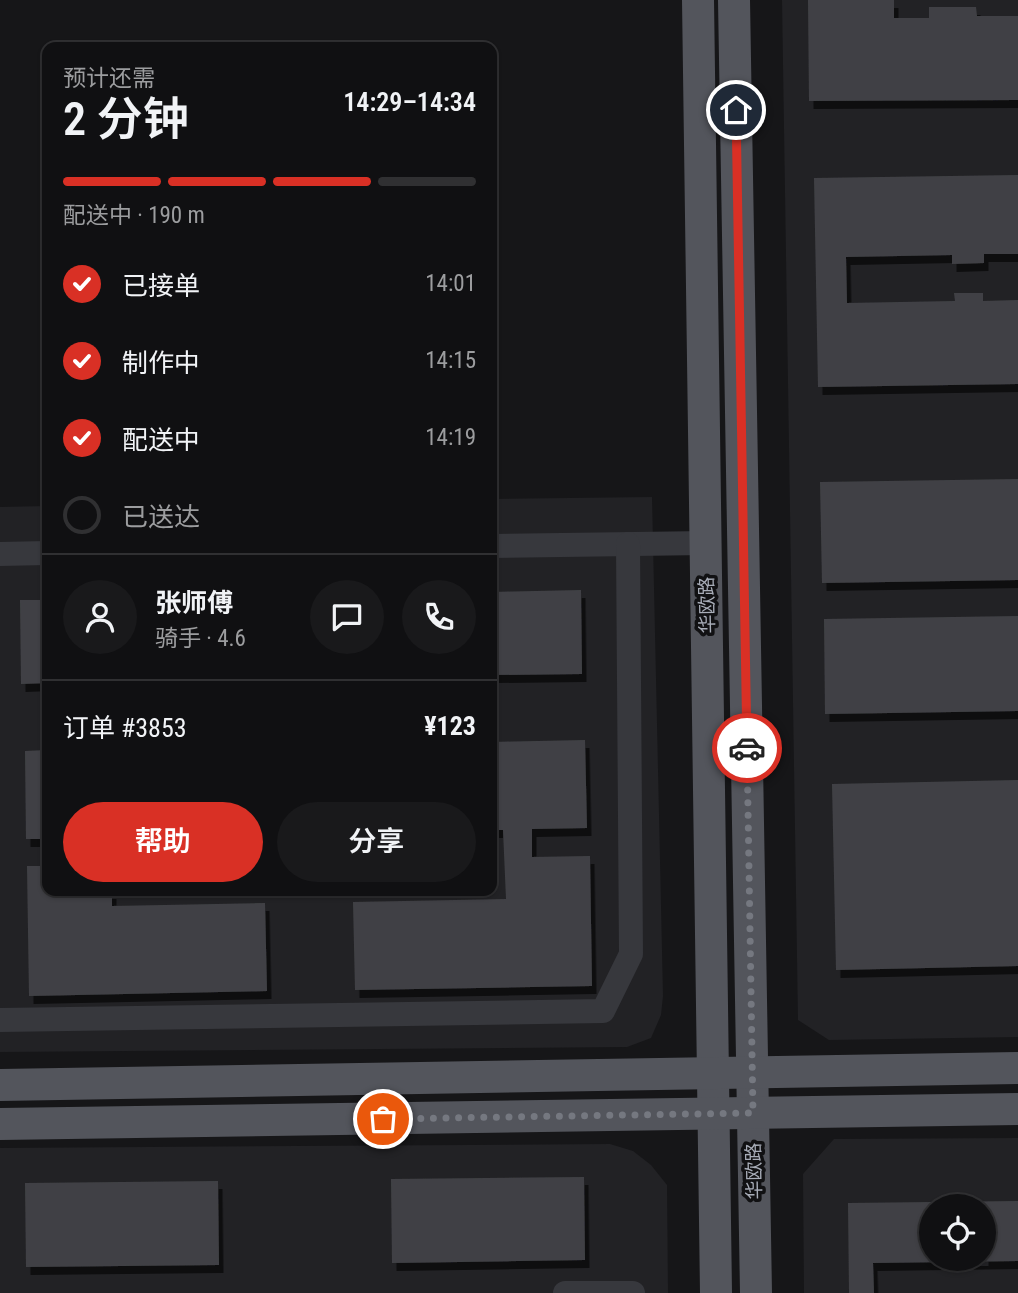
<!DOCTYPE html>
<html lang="zh">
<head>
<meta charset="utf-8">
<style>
	body { margin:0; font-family:"Roboto Condensed","Noto Sans SC",sans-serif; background:#19191b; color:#f1f3f6; height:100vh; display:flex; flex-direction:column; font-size:26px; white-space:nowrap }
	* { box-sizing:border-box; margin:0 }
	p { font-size:23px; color:#9c9d9f }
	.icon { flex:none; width:38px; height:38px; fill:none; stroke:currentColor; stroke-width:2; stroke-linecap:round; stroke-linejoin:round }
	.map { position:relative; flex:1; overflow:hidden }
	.details { position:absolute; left:42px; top:42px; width:455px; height:854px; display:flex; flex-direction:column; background:#101012; border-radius:14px; box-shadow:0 2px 5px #0004,0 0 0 2px #303032 }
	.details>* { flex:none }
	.fabs { position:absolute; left:919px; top:1194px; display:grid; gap:14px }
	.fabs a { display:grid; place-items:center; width:77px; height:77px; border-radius:50%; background:#101012; box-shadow:0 2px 5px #0004,0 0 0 2px #303032; font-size:35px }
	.pin { position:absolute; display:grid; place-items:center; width:60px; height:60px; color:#fff; margin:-30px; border:4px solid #fff; border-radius:50%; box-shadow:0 2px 7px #0007 }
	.courier { position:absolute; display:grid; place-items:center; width:70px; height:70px; margin:-35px; border:5px solid #d93025; border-radius:50%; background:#fff; color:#222; box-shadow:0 2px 9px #0007 }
	.overview em { font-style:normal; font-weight:600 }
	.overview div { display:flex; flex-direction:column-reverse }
	.overview { display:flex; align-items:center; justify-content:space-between; height:119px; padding:0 21px }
	h1 { font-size:46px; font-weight:600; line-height:52px }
	.bar { display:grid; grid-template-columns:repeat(4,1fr); gap:10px 7px; align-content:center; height:84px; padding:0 21px }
	.bar i { height:9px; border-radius:5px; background:#303032 }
	.bar .active { background:#d93025 }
	.bar p { grid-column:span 4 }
	.line { display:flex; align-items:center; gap:18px; padding:0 21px; border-top:2px solid #303032 }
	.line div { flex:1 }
	.round { display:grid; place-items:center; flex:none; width:74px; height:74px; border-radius:37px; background:#19191b }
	ol { padding:0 21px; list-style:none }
	li { display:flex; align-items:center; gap:21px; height:77px }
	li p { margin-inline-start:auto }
	li .icon { padding:7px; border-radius:50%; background:#d93025; color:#fff; stroke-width:4 }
	li:last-child { color:#9c9d9f }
	li i { width:38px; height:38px; border:4px solid #303032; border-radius:50% }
	.cta { display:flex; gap:14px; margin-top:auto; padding:14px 21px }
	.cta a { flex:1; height:80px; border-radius:42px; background:#d93025; color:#fff; font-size:28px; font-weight:600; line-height:80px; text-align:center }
	.cta a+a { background:#19191b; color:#f1f3f6 }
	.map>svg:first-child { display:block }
</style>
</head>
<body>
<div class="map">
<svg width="1018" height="1293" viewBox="0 0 1018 1293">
	<defs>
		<filter id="shadow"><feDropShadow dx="4.5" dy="8" stdDeviation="0" flood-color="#0009"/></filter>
	</defs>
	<rect width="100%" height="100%" fill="#161618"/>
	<g fill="#222225" fill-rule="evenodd">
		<polygon points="782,0 1018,0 1018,1037 829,1040 798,1020"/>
		<polygon points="652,497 663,996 661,1015 651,1038 627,1047 0,1052 0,507 47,506 47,891 492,891 492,499"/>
		<path d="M1018,1138V1293H804L803,1174L834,1139ZM931,1206H984V1258H931Z"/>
		<polygon points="610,1144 633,1151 651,1165 667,1185 668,1293 0,1293 0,1148"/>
	</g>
	<g fill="#404145" fill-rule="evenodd" filter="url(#shadow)">
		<polygon points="808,0 894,0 894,18 929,18 929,7 976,7 977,16 1018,16 1018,100 809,101"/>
		<polygon points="1018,175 1018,254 984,254 984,263 952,264 952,255 846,257 847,303 955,301 954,293 983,293 983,301 1018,300 1018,384 818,387 814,178"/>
		<polygon points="1018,479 1018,580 822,583 820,482"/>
		<polygon points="581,590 582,674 492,675 492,592"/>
		<polygon points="20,600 47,600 47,683 21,684"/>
		<polygon points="1018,616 1018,711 825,714 824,619"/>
		<polygon points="585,740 587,828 532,829 532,857 590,856 592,986 355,990 353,902 506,899 503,830 492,830 492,742"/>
		<polygon points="47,750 47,839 26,839 25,751"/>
		<polygon points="1018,780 1018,966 836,970 832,784"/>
		<polygon points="27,866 47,866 47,891 112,891 112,906 265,903 267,991 29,996"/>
		<polygon points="584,1177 585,1260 392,1263 391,1179"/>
		<polygon points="218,1181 219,1265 26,1267 25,1183"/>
		<path d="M1018,1201V1261L873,1263L874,1293H849L848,1203ZM931,1206H984V1258H931Z"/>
	</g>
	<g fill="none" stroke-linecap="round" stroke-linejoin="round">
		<g stroke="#37383d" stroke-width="24">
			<polyline points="492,546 706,543"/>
			<polyline points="0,554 47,553"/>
			<polyline points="0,1020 603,1011 631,954 628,544"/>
			<polyline points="565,1293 633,1293"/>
		</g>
		<g stroke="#53555c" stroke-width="32">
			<polyline points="698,0 716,1293"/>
			<polyline points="734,0 756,1293"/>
			<polyline points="0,1085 1018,1068"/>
			<polyline points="0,1124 1018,1109"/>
		</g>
	</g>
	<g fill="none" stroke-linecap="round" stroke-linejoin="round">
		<polyline stroke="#757880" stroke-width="7" stroke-dasharray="0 12.6" points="383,1119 753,1113 747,748"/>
		<polyline stroke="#d93025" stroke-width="9" points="736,110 747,748"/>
	</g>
	<g text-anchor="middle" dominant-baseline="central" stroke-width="7" stroke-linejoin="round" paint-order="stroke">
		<g font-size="19" fill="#a8adb8" stroke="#111113">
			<text transform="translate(707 605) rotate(-91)">华欧路</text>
			<text transform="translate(754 1171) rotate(-91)">华欧路</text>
		</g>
	</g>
</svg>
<div class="fabs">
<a><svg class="icon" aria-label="locate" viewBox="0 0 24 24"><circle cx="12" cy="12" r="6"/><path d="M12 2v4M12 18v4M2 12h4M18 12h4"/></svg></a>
</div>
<div class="pin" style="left:383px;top:1119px;background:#ea580c"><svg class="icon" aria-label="bag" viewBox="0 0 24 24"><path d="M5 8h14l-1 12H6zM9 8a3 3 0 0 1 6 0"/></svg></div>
<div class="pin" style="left:736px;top:110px;background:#1f2937"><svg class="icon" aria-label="home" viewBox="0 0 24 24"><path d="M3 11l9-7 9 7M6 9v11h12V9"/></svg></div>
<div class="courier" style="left:747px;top:748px"><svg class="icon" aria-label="car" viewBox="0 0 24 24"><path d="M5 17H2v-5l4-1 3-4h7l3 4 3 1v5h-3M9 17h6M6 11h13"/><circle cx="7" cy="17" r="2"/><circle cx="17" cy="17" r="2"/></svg></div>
<section class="details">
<div class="overview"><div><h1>2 分钟</h1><p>预计还需</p></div><em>14:29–14:34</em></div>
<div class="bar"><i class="active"></i><i class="active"></i><i class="active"></i><i></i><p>配送中 · 190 m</p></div>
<ol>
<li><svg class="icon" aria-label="check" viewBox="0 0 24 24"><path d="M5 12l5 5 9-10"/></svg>已接单<p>14:01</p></li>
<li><svg class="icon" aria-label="check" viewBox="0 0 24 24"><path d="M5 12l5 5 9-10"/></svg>制作中<p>14:15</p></li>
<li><svg class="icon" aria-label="check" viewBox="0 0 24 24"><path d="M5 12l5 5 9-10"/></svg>配送中<p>14:19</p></li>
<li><i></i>已送达</li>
</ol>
<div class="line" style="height:126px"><a class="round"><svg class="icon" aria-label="person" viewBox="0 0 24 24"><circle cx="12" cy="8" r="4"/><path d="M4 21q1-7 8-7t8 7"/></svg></a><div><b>张师傅</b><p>骑手 · 4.6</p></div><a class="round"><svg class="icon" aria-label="chat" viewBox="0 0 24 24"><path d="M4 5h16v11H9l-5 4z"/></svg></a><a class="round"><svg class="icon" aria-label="phone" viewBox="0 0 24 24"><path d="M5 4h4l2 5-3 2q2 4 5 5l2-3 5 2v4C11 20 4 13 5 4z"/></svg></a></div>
<div class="line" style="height:91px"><div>订单 #3853</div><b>¥123</b></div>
<div class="cta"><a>帮助</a><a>分享</a></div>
</section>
</div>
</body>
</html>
